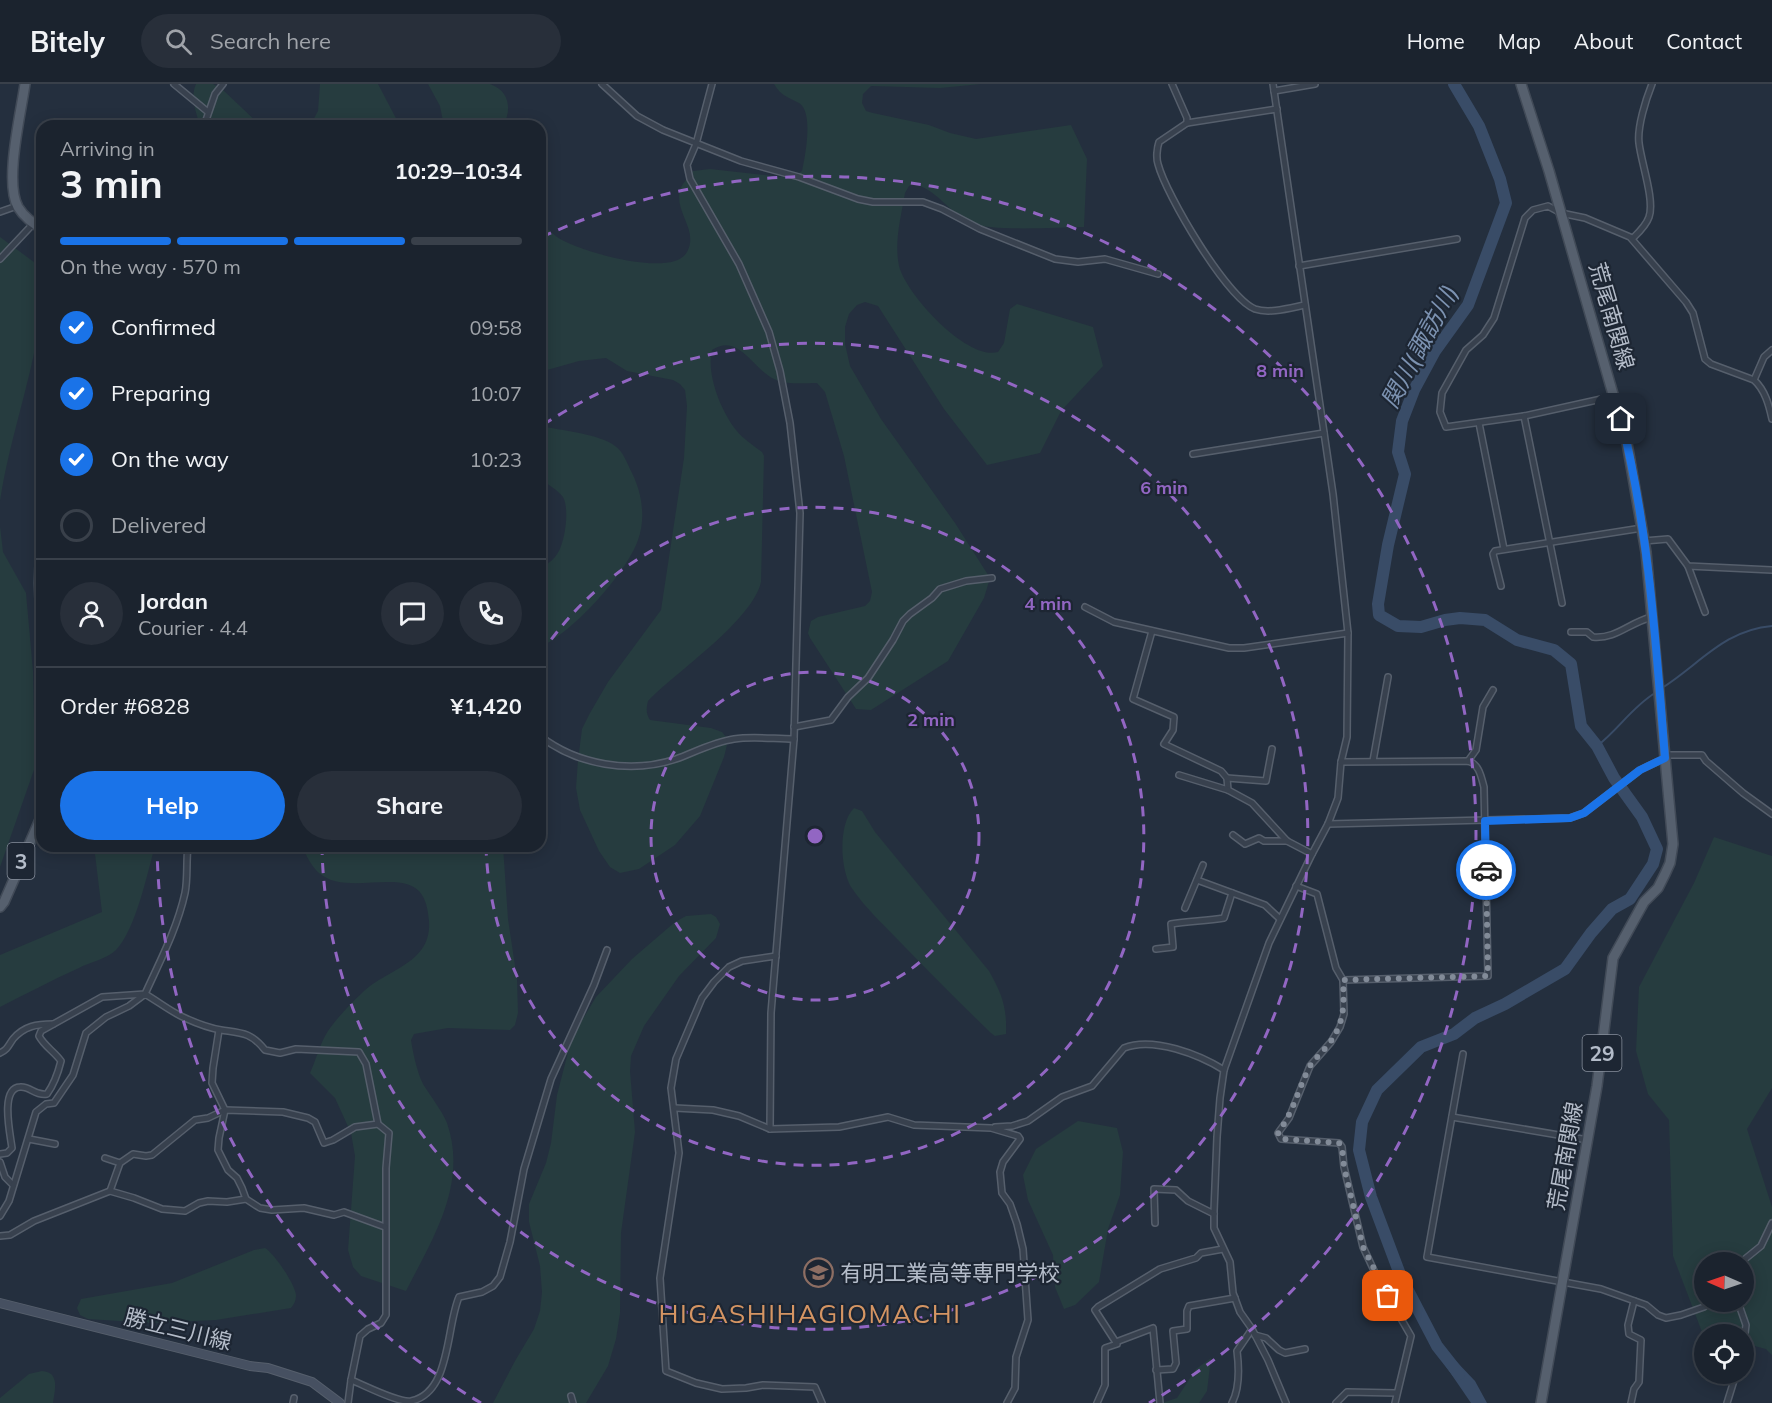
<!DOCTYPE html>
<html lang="en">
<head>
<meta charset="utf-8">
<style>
	body { margin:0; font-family:Mulish,"Noto Sans JP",sans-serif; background:#282f3a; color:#f1f3f6; height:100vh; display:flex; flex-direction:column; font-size:22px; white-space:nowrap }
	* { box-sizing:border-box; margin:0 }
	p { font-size:20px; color:#a0a4aa }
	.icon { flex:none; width:33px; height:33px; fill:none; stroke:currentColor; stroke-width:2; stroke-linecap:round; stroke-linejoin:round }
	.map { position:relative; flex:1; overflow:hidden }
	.drawer { position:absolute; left:36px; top:36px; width:510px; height:732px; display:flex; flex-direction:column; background:#1b232e; border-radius:18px; box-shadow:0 3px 15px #0003,0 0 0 2px #39404a }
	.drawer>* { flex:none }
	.needle { width:39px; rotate:272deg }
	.tools { position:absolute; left:1694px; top:1168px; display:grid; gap:12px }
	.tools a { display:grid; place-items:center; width:60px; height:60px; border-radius:50%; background:#1b232e; box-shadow:0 3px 15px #0003,0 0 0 2px #39404a; font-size:30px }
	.pin { position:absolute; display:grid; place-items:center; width:51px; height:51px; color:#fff; margin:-26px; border-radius:12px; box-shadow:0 3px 9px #0006 }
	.courier { position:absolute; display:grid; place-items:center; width:60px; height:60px; margin:-30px; border:4px solid #1a73e8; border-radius:50%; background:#fff; color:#222; box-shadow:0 2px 8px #0007 }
	.headline em { font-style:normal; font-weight:700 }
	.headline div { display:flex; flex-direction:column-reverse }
	.headline { display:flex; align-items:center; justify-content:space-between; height:102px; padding:0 24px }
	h1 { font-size:39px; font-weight:700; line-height:45px }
	.bar { display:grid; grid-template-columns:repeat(4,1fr); gap:9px 6px; align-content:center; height:72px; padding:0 24px }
	.bar i { height:8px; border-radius:4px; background:#39404a }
	.bar .on { background:#1a73e8 }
	.bar p { grid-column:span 4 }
	.line { display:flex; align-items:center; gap:15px; padding:0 24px; border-top:2px solid #39404a }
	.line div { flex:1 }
	.round { display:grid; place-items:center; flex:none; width:63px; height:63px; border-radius:32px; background:#282f3a }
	ol { padding:0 24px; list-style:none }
	li { display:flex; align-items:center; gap:18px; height:66px }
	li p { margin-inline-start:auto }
	li .icon { padding:6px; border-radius:50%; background:#1a73e8; color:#fff; stroke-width:4 }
	li:last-child { color:#a0a4aa }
	li i { width:33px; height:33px; border:3px solid #39404a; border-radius:50% }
	.button { display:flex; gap:12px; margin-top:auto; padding:12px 24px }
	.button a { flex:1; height:69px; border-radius:36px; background:#1a73e8; color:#fff; font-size:24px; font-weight:700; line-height:69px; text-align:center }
	.button a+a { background:#282f3a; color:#f1f3f6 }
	header { display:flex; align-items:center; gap:36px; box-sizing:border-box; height:84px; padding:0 30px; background:#1b232e; border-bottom:2px solid #39404a }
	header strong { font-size:28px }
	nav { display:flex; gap:33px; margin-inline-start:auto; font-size:21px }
	.search { width:420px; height:54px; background:#282f3a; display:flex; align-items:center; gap:15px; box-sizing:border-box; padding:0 21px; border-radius:33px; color:#a0a4aa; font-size:22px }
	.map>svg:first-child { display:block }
</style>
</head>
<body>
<header>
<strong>Bitely</strong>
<div class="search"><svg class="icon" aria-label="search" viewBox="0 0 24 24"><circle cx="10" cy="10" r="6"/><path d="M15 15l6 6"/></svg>Search here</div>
<nav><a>Home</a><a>Map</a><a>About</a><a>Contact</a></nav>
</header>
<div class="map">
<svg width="1772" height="1319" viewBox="0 0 1772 1319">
	<rect width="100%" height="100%" fill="#242f3e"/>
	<g fill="#263c3f" fill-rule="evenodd">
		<path d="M196,0H213L222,5L261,42H200C196,28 190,13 196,0Z"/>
		<polygon points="320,0 378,0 400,42 310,42 318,27"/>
		<path d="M428,0C441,0 480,0 490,0C510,7 512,26 503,42H444L440,22Z"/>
		<path d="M774,0H981L940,4L871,2L863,10L862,19L866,27L873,29L929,41L950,49L976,55L1071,41L1087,75L1084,143C1058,143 993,148 971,139C950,130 936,104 913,100L909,102L905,109C901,133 894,158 899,182C906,210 967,277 998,268L1004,259L1010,225L1017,220L1093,243L1103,282L1061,327L1040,369L987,381L944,325L878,222L865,218L857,221L849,230L845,243V260L850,282L881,335L955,439L990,494L984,514L948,577L871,626L856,625L810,554L808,549L811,537L818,533L865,522L870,517L872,508L844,372L825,308L817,299C804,299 787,301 774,295C753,285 738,248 712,266C706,290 721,327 736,346C743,355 753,361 762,368L764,372L761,498C752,537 677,587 648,617C646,624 646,630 650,636L711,644L722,648L726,653L727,661L724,673L700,732L675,761L639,785L620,789L610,783L599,767L580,726L576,704L578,676L582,645L590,629L608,598L661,526L684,374L687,322L685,306L680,300L673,296L627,287L606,274L579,277L540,288V137C545,143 551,148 557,153C577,167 673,195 687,168C699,146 674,128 680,106C682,99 689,93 693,87L710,85L791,94L802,87C805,73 814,28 799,19C788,13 781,12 774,0Z"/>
		<path d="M0,153L42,184C42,196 43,209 42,221C35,287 10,351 0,417Z"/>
		<path d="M540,342C560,346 600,350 615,362C624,368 627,380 632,389C642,409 646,434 638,456C626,490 572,549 540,563V485C545,481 551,478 555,473C565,463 570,425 563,413C558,406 547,400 540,395Z"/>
		<polygon points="0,442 3,468 26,509 33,587 35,683 0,783"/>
		<path d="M854,724L862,727L875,748L989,887C1002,910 1007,923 1006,950L995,952L991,949C961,920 932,891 903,861C886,843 865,824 851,803C840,784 838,740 854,724Z"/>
		<path d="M1714,753L1772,772V1004L1747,1045L1772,1123V1271L1766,1265L1743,1259V1251H1714L1702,1248L1673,1172L1669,1036L1648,1010L1636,967L1639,903L1694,799ZM1704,1179H1743V1218H1704Z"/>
		<path d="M94,762H155C147,790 136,845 116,866C107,875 90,878 79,884C52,896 26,910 0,923V871L102,828Z"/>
		<path d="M302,762H503L508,835L517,895L518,929L515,941L510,946L448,944L414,950L411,956C413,969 417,988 423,1000C431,1013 441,1025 447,1039C468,1100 433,1154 406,1207L361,1192L353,1183L348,1166L355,1072L351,1049L335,1014L310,989C316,976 320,959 328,947C337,934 350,920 362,909C386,885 432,880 429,837C428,828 427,819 422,811C405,783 346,813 319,789C311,782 306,771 302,762Z"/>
		<polygon points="711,830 716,833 720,840 716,854 679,892 644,942 631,972 630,987 635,1048 621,1149 620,1229 616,1255 608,1282 586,1319 493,1319 515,1277 534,1245 540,1227 542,1208 540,1182 529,1138 529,1120 546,1079 551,1059 557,1011 572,953 596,913 632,875 675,838 686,832"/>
		<polygon points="1078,1037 1117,1044 1123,1068 1120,1111 1108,1145 1099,1198 1075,1221 1064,1225 1055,1203 1053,1171 1028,1116 1023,1091 1036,1065"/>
		<path d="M265,1164C274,1169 295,1200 296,1211C296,1217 294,1220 291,1224L216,1236L150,1239L88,1235L80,1231L77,1224L81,1215L172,1199L254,1166Z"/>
		<polygon points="1211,1274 1207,1307 1199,1319 1162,1319 1177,1314 1196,1285"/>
		<path d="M42,1287C60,1288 55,1306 53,1319H0V1314L29,1290Z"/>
	</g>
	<polygon fill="#394c67" points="1454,1275 1475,1297 1487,1319 1471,1319 1445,1281"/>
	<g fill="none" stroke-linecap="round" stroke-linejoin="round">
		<g stroke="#394c67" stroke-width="2">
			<path d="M1662,604C1700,580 1724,546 1772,542"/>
			<path d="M1597,662C1618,646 1632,623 1655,609"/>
		</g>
		<polyline stroke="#394c67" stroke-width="12" points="1454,0 1479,42 1500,95 1506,119 1468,221 1435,267 1414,306 1402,337 1398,368 1405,390 1388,461 1378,520 1379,531 1398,542 1421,543 1445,536 1460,534 1485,536 1517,556 1554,566 1571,580 1581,642 1597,662 1614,694 1642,733 1657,765 1653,780 1630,815 1612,825 1591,849 1565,885 1505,920 1475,934 1454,950 1421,963 1377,1006 1362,1038 1359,1066 1371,1113 1401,1193 1437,1262 1459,1290"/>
		<defs>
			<g id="street">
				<polyline points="174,0 208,28"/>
				<polyline points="602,0 637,32 663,46 741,77 799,93 858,115 873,118 923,118 942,125 980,145 1055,175 1078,178 1105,175 1158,190"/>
				<polyline points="712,0 696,60 687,81 690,95 739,180 769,248 780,287 790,339 800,429 794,655 771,929 770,1045"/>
				<polyline points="1172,0 1187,34 1187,39"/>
				<polyline points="1273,0 1333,410 1348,549 1347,653 1341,678 1338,714 1328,740 1312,770 1269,859 1224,986 1220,1014 1217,1053 1214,1127 1214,1144 1230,1178 1233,1209 1240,1228 1252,1245 1268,1276 1286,1319"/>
				<polyline points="1274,7 1315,0"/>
				<path d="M1277,25L1187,39L1159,58C1157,64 1156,74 1158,80C1166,111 1227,214 1255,225C1269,230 1290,224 1305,221"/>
				<polyline points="204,42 215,10 223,0"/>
				<polyline points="0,128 17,122"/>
				<path d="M1632,155C1638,149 1646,142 1649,133C1655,116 1641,78 1639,59C1637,43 1646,15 1652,0"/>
				<polyline points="0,175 33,140"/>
				<polyline points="1299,182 1457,155"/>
				<polyline points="1754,296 1764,273 1772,266"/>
				<path d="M1615,312L1524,332L1446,343L1440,328L1442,309L1466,266L1483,251L1494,234L1525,134L1533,126L1548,122L1561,129L1585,134L1630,153L1686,218L1693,229L1705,275L1711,280L1754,296C1765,306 1769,321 1772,335"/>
				<polyline points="1524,332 1562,519"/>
				<polyline points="1479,339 1504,465"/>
				<polyline points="1193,370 1324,349"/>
				<polyline points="1644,457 1668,455 1688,482 1772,486"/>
				<polyline points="1688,482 1705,528"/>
				<polyline points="1501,502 1493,470 1495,467 1642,444"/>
				<polyline points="1085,523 1114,538 1229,564 1244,564 1348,549"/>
				<polyline points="1152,547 1133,615 1174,633 1173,646 1164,660 1221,687 1227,694 1228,706 1252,719 1287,757 1312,770"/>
				<path d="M1571,548H1587L1593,553C1617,555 1628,539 1652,533"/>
				<polyline points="794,643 831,636 848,613 868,594 893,556 903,537 910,530 932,514 940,505 966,497 992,494"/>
				<path d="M540,652C577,681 631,690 676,675C695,668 714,658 734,655C753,652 774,655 794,655"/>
				<polyline points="1665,671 1702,671 1706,677 1743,709 1772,730"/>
				<polyline points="1373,677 1388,593"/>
				<polyline points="1468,677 1476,666 1483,623 1493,606"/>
				<path d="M1341,678L1468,677C1479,680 1481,692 1484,703L1488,892L1343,896"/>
				<polyline points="1179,691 1228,706"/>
				<polyline points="1227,694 1266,697 1272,665"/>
				<polyline points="1328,740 1570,734 1584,729 1640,686 1665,674"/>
				<polyline points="1233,751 1245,760 1259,754 1264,757 1287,757"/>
				<polyline points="1197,796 1265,821 1280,835"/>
				<polyline points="1296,802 1317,810 1336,884 1343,896 1344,930 1340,943 1331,958 1310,982 1289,1034 1278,1049 1281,1055 1339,1059 1342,1063 1344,1083 1363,1163 1377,1193 1411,1252 1395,1319"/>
				<polyline points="1185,824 1203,781"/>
				<path d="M1156,865L1173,863L1171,840C1189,837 1206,837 1224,834L1232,809"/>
				<polyline points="776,872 742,877 729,883 714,898 702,914 676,975 671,1004 679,1069 660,1194 666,1287 696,1299 722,1305 746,1304 763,1301 815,1303 822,1319"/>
				<polyline points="219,946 213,984 212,999 225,1026 219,1054 218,1066 228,1086 237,1094 242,1104 246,1115"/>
				<path d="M0,969C8,965 8,962 13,955C24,942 37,940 53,940"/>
				<polyline points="1463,970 1427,1173 1601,1205 1646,1221 1658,1231 1666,1234 1681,1231 1704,1223 1710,1218"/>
				<polyline points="675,1024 713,1026 739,1032 770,1045 839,1043 888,1033 914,1041 991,1044 1018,1052 1020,1055 1003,1078 1000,1088 1002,1109 1010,1120 1017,1140 1023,1165 1028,1236 1016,1273 1015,1304 1007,1319"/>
				<polyline points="1452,1033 1588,1056"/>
				<path d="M995,1043L1012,1042L1028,1037L1062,1013L1092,1002L1124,964C1153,952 1200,971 1224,986"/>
				<polyline points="29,1055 55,1060"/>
				<path d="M0,1070L7,1069L12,1064C10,1049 0,1004 20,1003C31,1002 34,1012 47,1010C55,999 58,989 61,977C54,967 45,963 39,952L41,947L102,913L145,910C160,877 177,845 185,809C188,794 186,778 188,762"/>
				<polyline points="105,1074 120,1079"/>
				<polyline points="0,1078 5,1093 13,1101"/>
				<polyline points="110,1107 120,1079 133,1070 146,1072 152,1071 195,1036 208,1034 225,1026 283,1028 308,1034 315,1038 324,1059 333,1056 355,1043 378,1040"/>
				<path d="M0,1132L9,1117L36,1028L46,1020L54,1019L73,991L86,949L106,933L129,922L145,910C159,918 171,928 185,934C196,939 209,944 221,946C241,949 251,948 265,966L280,969L296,965L359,968L366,980L378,1040L389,1049L386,1084V1231L381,1239L368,1245L360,1252L351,1296L348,1319"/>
				<polyline points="1155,1139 1154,1105 1176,1106 1188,1117 1214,1130"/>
				<polyline points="0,1152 10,1151 34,1137 110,1107 134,1114 162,1125 185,1127 199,1119 208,1117 227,1118 246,1115 260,1124 272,1126 304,1124 334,1131 344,1128 385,1143"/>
				<polyline points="1740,1179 1761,1162 1772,1139"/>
				<polyline points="1738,1218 1746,1241 1743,1265"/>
				<polyline points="1255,1251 1266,1254 1279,1266 1285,1269 1305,1265"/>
				<polyline points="1116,1258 1153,1244 1160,1319"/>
				<polyline points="1156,1286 1173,1285 1176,1279 1173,1247 1187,1245 1187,1227 1189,1222 1235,1214"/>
				<path d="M351,1296C364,1301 398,1319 411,1317C451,1309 446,1243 459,1213L482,1208L493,1202L500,1193L510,1158L524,1085L551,995L594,901L607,866"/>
				<polyline points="571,1312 573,1319"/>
				<polyline points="293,1319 294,1314"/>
				<polyline points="1097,1319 1105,1301 1105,1264 1117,1260 1095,1226 1098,1223 1160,1185 1196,1174 1201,1169 1223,1165"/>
				<path d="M1232,1319C1240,1304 1239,1283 1237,1267L1252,1245"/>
				<polyline points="1336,1319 1347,1308 1396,1309"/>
				<polyline points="1631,1319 1634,1305 1639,1298 1641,1256 1629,1250 1628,1241 1634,1217"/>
				<polyline points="1727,1319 1736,1290"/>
			</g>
			<polyline id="secondary" points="0,1219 250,1282 268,1284 312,1298 340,1319"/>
			<g id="primary">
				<path d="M25,0C21,29 4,98 18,123C24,133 33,139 42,145"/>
				<polyline points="1521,0 1549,87 1627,359 1646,468 1673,760 1670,779 1665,790 1658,804 1644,818 1613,874 1597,1002 1541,1319"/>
				<path d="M42,468C38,490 38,507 42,529"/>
				<polyline points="0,823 4,818 42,731"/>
			</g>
		</defs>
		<use href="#street" stroke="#565f6c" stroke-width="8"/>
		<use href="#secondary" stroke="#565f6c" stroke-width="10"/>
		<use href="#primary" stroke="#414a57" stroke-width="12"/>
		<use href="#street" stroke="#38414e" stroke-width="5"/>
		<use href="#secondary" stroke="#465061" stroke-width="8"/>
		<use href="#primary" stroke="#56606e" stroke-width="9"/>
	</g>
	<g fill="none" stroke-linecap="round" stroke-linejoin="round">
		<path stroke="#828b98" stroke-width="6" stroke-dasharray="0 10.8" d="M1388,1212L1363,1163L1344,1083L1342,1063L1339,1059L1281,1055L1278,1049C1294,1027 1298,1005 1310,982C1316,973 1325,966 1331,957C1345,937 1344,919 1343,896L1488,892L1486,786"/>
		<path stroke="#1a73e8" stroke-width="8" d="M1486,786L1485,737L1570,734L1584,729L1640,686L1665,674C1656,561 1649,445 1621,335"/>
	</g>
	<g fill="none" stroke="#9266c3" stroke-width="3" stroke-dasharray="10 8">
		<circle cx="815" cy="752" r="164"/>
		<path d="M541 570A329 329 0 1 1 486 763"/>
		<path d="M543 341A493 493 0 1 1 322 765"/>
		<path d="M481 1319A658 658 0 0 1 157 763M542 153A658 658 0 0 1 1149 1319"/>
	</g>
	<defs>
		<symbol id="school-ring" viewBox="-11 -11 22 22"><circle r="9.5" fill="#1d2633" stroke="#8d6e63" stroke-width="1.5"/><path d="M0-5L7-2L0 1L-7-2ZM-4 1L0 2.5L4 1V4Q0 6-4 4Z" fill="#8d6e63"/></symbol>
	</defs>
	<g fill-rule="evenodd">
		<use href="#school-ring" x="802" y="1172" width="33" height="33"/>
	</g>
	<g text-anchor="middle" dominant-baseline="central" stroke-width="4.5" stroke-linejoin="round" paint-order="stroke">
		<g fill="#1d2633" stroke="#878f9c" stroke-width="1.5">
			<rect x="7.5" y="759" width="27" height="36" rx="4.5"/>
			<rect x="1582.5" y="951" width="39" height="36" rx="4.5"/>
		</g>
		<g font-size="21" font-weight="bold" fill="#b4bcc9">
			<text x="21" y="777">3</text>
			<text x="1602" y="969">29</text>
		</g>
		<g font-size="22" fill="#b4bcc9" stroke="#1d2633">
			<text transform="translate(1612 232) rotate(74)">荒尾南関線</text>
			<text transform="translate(1565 1072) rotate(-80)">荒尾南関線</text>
			<text transform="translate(178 1245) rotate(14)">勝立三川線</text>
		</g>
		<g font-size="22" fill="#b4bcc9" stroke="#1d2633" text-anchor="start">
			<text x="840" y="1189">有明工業高等専門学校</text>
		</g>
		<g font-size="24" font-style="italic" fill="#7c92b1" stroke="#1d2633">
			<text transform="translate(1419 262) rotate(-62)">関川(諏訪川)</text>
		</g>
		<g font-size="26" letter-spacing="1.5" fill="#d59563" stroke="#1d2633">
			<text x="810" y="1229">HIGASHIHAGIOMACHI</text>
		</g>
	</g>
	<circle cx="815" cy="752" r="9" fill="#9266c3" stroke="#1d2633" stroke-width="3"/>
	<g font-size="18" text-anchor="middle" font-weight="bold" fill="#9266c3" stroke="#1d2633" stroke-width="4.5" stroke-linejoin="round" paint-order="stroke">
		<text x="1280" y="293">8 min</text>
		<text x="1164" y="410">6 min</text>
		<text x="1048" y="526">4 min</text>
		<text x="931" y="642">2 min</text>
	</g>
</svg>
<div class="tools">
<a><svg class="needle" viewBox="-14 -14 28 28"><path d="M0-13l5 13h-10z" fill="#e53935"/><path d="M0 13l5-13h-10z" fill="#a0a4aa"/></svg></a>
<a><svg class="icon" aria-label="locate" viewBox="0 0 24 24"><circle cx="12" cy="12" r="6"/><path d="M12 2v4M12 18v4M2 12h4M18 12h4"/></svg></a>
</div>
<div class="pin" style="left:1388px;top:1212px;background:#ea580c"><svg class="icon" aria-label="bag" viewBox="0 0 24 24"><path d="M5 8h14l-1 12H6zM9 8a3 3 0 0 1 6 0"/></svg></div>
<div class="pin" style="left:1621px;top:335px;background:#1f2937"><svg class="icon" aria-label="home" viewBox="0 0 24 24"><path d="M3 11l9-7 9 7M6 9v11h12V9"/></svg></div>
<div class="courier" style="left:1486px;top:786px"><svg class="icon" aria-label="car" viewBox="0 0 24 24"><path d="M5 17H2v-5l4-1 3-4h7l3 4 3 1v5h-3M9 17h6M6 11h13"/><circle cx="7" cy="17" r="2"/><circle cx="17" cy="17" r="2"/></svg></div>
<section class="drawer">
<div class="headline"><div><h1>3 min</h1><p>Arriving in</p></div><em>10:29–10:34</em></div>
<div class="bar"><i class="on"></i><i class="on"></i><i class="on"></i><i></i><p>On the way · 570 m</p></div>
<ol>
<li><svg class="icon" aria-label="check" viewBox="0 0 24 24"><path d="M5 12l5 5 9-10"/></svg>Confirmed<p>09:58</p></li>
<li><svg class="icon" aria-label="check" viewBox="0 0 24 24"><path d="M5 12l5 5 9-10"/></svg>Preparing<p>10:07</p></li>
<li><svg class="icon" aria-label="check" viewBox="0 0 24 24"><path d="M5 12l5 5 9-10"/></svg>On the way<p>10:23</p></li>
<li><i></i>Delivered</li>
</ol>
<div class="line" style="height:108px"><a class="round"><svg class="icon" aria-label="person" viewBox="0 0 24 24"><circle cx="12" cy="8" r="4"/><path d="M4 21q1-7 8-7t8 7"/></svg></a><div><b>Jordan</b><p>Courier · 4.4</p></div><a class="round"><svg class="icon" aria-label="chat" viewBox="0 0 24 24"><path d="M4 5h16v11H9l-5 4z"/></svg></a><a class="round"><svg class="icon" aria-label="phone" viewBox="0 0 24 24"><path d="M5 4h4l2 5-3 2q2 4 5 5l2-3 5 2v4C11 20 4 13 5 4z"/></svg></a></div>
<div class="line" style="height:78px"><div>Order #6828</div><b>¥1,420</b></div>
<div class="button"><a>Help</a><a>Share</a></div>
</section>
</div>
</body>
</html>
